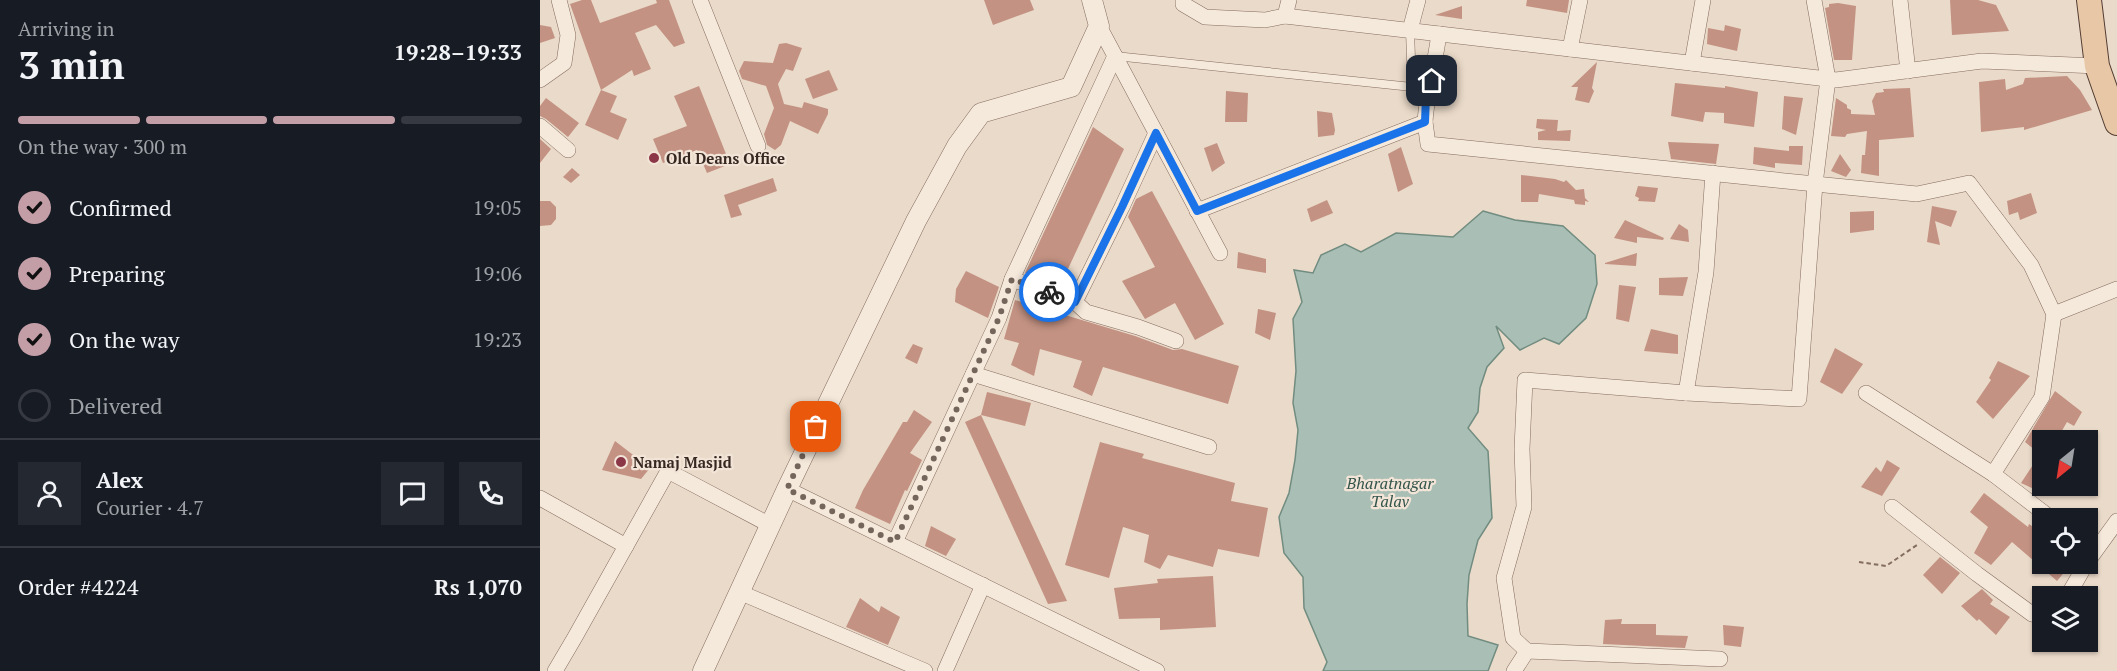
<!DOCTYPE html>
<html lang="en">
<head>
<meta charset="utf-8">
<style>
	body { margin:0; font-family:"PT Serif",serif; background:#242831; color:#f1f3f6; height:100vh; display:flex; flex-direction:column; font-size:22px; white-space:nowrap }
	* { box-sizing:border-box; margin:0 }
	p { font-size:20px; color:#9ea1a6 }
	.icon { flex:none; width:33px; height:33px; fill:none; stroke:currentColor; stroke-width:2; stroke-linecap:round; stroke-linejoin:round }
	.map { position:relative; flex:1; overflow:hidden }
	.side { display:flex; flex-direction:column; background:#171b24; width:540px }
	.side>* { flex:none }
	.needle { width:39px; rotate:210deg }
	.fabs { position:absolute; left:1492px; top:430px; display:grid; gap:12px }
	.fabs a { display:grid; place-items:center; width:66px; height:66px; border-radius:0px; background:#171b24; box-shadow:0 2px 4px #0004; font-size:30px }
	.pin { position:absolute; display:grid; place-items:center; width:51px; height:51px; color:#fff; margin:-26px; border-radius:12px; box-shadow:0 3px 9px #0006 }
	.courier { position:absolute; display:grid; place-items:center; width:60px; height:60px; margin:-30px; border:4px solid #1a73e8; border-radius:50%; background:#fff; color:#222; box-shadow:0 2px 8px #0007 }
	.overview em { font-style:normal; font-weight:800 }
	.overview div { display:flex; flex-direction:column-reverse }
	.overview { display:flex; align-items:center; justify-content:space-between; height:102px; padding:0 18px }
	h1 { font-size:39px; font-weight:800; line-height:45px }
	.bar { display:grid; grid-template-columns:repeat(4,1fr); gap:9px 6px; align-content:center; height:72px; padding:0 18px }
	.bar i { height:8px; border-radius:4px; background:#363941 }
	.bar .active { background:#c49ea7 }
	.bar p { grid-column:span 4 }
	.line { display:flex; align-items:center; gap:15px; padding:0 18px; border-top:2px solid #363941 }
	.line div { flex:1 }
	.round { display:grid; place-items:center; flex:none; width:63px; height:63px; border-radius:0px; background:#242831 }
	ol { padding:0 18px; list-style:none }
	li { display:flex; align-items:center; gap:18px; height:66px }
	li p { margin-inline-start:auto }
	li .icon { padding:6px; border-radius:50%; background:#c49ea7; color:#111; stroke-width:4 }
	li:last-child { color:#9ea1a6 }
	li i { width:33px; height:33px; border:3px solid #363941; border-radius:50% }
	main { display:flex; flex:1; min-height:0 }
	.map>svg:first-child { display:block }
</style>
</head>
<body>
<main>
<section class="side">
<div class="overview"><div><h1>3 min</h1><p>Arriving in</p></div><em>19:28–19:33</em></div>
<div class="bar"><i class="active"></i><i class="active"></i><i class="active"></i><i></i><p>On the way · 300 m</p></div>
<ol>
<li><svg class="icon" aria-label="check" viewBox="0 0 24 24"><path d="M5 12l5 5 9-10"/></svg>Confirmed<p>19:05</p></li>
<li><svg class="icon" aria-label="check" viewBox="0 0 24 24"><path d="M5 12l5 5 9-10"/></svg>Preparing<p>19:06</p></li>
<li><svg class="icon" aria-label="check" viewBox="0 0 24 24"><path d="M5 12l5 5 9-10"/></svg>On the way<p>19:23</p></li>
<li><i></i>Delivered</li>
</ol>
<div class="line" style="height:108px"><a class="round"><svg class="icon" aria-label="person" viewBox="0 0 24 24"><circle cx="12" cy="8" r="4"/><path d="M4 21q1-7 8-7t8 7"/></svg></a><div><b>Alex</b><p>Courier · 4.7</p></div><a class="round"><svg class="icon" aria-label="chat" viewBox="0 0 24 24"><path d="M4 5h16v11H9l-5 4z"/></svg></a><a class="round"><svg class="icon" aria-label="phone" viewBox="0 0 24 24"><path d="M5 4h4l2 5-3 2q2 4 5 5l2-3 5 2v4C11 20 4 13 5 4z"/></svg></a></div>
<div class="line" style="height:78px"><div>Order #4224</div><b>Rs 1,070</b></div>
</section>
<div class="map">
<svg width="1577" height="671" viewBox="0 0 1577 671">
	<rect width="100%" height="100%" fill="#eadac9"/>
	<polygon fill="#a9beb4" stroke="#718c80" stroke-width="1.5" points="943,211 975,220 1023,226 1055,255 1057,284 1046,318 1019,344 1004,338 980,350 956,326 964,348 947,367 940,388 938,412 928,428 948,451 952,518 938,540 929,575 927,604 928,636 958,645 948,671 783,671 787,662 764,608 763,577 744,553 739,517 749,493 755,460 758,430 753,403 756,371 753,319 762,302 754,270 773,273 781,255 805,244 821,252 856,233 913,237"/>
	<g fill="#c39283">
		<polygon points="42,0 51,0 60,23 117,3 116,0 129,0 145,43 134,47 116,25 95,33 111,69 94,76 92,70 61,90 30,4"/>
		<polygon points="444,0 490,0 494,10 453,25"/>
		<polygon points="987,0 1029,0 1027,13 986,6"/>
		<polygon points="1410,0 1438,0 1456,5 1469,31 1412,35"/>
		<polygon points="1298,3 1316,6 1312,60 1294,60 1285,8 1289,7 1289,4"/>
		<polygon points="922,6 922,19 895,15"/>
		<polygon points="0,25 11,27 15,38 0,43"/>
		<polygon points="1185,25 1201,29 1197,51 1167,44 1168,28 1184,31"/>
		<polygon points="246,43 262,48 253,71 246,69 238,84 244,104 262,108 264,102 288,109 288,114 278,134 250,121 241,145 235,150 227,145 224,134 234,108 226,86 202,79 199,71 204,61 233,63 239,44"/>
		<polygon points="1057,62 1052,88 1054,91 1049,103 1035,100 1038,87 1031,87"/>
		<polygon points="289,70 298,90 273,99 265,79"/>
		<polygon points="1527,76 1540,90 1552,110 1484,130 1484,127 1441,132 1439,82 1465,79 1466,90 1483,84 1485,78"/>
		<polygon points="1135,83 1185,88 1185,86 1218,92 1214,127 1184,123 1184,113 1165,112 1163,122 1131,116"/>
		<polygon points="159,86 190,164 167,173 157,150 123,163 113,139 147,126 134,96"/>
		<polygon points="1370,88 1374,137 1339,140 1339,176 1321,173 1322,155 1325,155 1327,131 1307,134 1305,137 1291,136 1296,98 1307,105 1307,108 1311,110 1311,114 1335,115 1332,101 1336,93 1344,92 1343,89"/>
		<polygon points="61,90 77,96 70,112 87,119 78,140 45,125"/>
		<polygon points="686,91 708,93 707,122 685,122"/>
		<polygon points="1244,96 1263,98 1256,135 1242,129"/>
		<polygon points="6,98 39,123 28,137 6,119 0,116 0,106"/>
		<polygon points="777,111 792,113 795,130 794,135 778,137"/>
		<polygon points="997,119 1018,120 1017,131 1031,130 1030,141 998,140 998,132 1006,130 996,128"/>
		<polygon points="553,127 584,149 520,286 485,273"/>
		<polygon points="0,139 11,149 0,163"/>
		<polygon points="1128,142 1179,144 1176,164 1131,159"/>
		<polygon points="677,143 685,163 672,172 664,148"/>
		<polygon points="1249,146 1263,146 1262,165 1235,163 1235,168 1213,164 1214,147 1249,151"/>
		<polygon points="861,147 873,184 858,192 848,154"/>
		<polygon points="1300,154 1311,170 1306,177 1291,171"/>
		<polygon points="32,168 40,175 31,183 23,177"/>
		<polygon points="981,175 1015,179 1024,182 1026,180 1036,190 1044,189 1045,198 1049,202 1045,201 1045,205 1035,204 1034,200 999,194 998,202 981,202"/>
		<polygon points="233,178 237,191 198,205 202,215 191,218 184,195"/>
		<polygon points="1098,186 1118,188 1115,202 1098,201 1099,198 1095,196"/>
		<polygon points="612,191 684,324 655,340 635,303 605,319 582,281 615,267 588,217 596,199"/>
		<polygon points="1491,193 1497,213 1480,220 1478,212 1469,215 1467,201"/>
		<polygon points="787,200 793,213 771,222 767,209"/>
		<polygon points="0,201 10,201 16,207 16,219 11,225 0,226"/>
		<polygon points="1392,206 1417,211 1411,227 1395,221 1400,245 1387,242"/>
		<polygon points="1334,211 1334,230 1310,233 1310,212"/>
		<polygon points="1085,220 1124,238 1123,240 1097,237 1097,243 1074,238"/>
		<polygon points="1139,224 1148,230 1149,242 1130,239"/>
		<polygon points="698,252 726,259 726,273 697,268"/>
		<polygon points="1097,253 1096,266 1065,264 1065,263"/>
		<polygon points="426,271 459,287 448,318 415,302 416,289"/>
		<polygon points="1148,277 1143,296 1119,295 1119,278"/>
		<polygon points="1079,285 1096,287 1089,322 1076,319"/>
		<polygon points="475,300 595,336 633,350 642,349 699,366 688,404 563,367 552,396 533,387 542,361 500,349 494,376 471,365 479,343 464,339"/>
		<polygon points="718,309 736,313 730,340 715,333"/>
		<polygon points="1111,329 1138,335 1138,354 1104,351"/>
		<polygon points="373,344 383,348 377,364 365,358"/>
		<polygon points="1295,348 1323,364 1302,394 1280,382"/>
		<polygon points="1458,361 1490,376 1453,419 1436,402 1451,380 1449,378"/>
		<polygon points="1515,391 1542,412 1534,426 1527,422 1516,441 1503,441 1503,493 1481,483 1500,454 1485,442"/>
		<polygon points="447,392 491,403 485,426 441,415"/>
		<polygon points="374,410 392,422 370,453 382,460 367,491 365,490 350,524 315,508 323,490 363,422 367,422"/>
		<polygon points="441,415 504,551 527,601 508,604 425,422"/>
		<polygon points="75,441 110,468 101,479 62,470"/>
		<polygon points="560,442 604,454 602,458 695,483 691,501 728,508 719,557 678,549 673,567 628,555 620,569 604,562 609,535 583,527 569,578 525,565"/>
		<polygon points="1347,460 1360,468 1342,496 1321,487 1336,467 1341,472"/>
		<polygon points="1444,493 1488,527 1489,524 1503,534 1503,564 1531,564 1517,581 1472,542 1451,565 1434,553 1448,527 1430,512"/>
		<polygon points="391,526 416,539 406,556 385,546"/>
		<polygon points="1400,557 1420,573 1402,594 1383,575"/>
		<polygon points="673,576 676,627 620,630 620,618 579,619 574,588 618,583 617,579"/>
		<polygon points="1442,589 1453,600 1450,604 1470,617 1456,635 1439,619 1437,621 1421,606"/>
		<polygon points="320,598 339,612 341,606 360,617 348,645 306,627"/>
		<polygon points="1082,619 1081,624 1116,624 1116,635 1148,636 1145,648 1063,644 1065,620"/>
		<polygon points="1183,625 1204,627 1201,647 1184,645"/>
	</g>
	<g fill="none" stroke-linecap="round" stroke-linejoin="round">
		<defs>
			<polyline id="service" points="575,56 872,87 870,30"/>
			<g id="minor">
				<polyline points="160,0 218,146"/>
				<polyline points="643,0 643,4 665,17 725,20 745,16 1296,80 1442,61 1557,66"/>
				<polyline points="1360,0 1368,71"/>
				<polyline points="745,16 749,0"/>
				<polyline points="559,26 680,253"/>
				<polyline points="870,30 878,0"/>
				<polyline points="1030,49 1040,0"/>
				<polyline points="1152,63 1163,0"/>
				<polyline points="0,80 24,63 28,35 19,0"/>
				<path d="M885,122C887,92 895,64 899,34"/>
				<polyline points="0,126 28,150"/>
				<polyline points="657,211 885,122 888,144 1275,184 1288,79 1274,0"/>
				<polyline points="472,279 575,56"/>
				<polyline points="535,302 582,207 616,133"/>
				<polyline points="433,374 669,447"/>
				<polyline points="1146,393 1166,272 1173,173"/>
				<polyline points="1326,393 1453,474 1512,519"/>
				<polyline points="1453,474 1502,397 1514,314"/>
				<polyline points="247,489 617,671"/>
				<polyline points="0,498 86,546"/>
				<polyline points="1352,507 1437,574 1492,614 1503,617"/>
				<polyline points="355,542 459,318 472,279 535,302 546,312 598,327 636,341"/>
				<polyline points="1548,561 1577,521"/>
				<polyline points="199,592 385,671"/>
				<polyline points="1527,597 1546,564"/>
				<polyline points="987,651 973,638 964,578 984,507 982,449 985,380 1146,393 1259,399 1275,184 1377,194 1429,183 1491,265 1514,314 1577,289"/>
				<polyline points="15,671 35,637 128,471 230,525"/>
				<polyline points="405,671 443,585"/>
				<polyline points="974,671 987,651 1180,659"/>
			</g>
			<polyline id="tertiary" points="163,671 247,489 376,221 417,146 441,113 531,87 559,26 552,0"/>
			<polyline id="primary" points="1549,0 1557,66 1577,123"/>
		</defs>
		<use href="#service" stroke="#846c60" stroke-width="9"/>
		<use href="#minor" stroke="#846c60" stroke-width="16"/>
		<use href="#tertiary" stroke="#846c60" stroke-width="21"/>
		<use href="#primary" stroke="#523c33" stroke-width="26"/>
		<polyline stroke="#846c60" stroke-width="2" stroke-dasharray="4.5 3" stroke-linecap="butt" points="1319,562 1346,566 1377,545"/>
		<use href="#service" stroke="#f5e9db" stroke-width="8"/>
		<use href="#minor" stroke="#f5e9db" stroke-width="15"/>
		<use href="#tertiary" stroke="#f5e9db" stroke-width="20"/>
		<use href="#primary" stroke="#e8c7a6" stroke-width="24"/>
	</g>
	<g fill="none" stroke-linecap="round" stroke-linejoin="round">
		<polyline stroke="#75665c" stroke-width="6" stroke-dasharray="0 10.8" points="276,427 247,489 355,542 459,318 472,279 509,292"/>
		<polyline stroke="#1a73e8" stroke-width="8" points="509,292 535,302 582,207 616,133 657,211 885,122 886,96 892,81"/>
	</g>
	<g fill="#8c3747" stroke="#f2e5d8" stroke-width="2">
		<circle cx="114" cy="158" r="6"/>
		<circle cx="81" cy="462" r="6"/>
	</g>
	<g text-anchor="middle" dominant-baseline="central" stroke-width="4.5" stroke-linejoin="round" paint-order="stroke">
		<g font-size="15" font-weight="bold" fill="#362721" stroke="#f2e5d8" text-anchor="start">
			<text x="126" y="158">Old Deans Office</text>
			<text x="93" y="462">Namaj Masjid</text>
		</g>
		<g font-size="16" font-style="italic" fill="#33544b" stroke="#f2e5d8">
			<text x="850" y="483">Bharatnagar<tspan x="850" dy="18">Talav</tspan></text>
		</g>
	</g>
</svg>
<div class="fabs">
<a><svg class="needle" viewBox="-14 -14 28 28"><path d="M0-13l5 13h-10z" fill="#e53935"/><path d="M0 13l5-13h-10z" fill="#9ea1a6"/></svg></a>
<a><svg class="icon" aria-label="locate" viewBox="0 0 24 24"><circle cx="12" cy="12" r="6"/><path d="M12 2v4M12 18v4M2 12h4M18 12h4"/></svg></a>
<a><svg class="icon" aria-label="layers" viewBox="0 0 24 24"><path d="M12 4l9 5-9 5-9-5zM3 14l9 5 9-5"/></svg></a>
</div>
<div class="pin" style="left:276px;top:427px;background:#ea580c"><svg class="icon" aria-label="bag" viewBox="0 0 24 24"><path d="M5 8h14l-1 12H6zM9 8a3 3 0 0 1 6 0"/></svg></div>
<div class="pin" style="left:892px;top:81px;background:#1f2937"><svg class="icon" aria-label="home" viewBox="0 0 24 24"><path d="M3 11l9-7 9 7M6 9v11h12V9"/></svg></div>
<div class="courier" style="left:509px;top:292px"><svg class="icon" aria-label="bike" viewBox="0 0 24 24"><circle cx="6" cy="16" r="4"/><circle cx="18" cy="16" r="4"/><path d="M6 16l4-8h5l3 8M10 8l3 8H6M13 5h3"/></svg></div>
</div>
</main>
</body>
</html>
